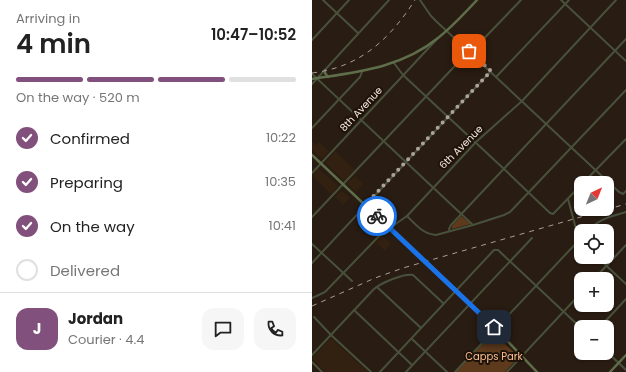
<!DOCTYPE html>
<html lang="en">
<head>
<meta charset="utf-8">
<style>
	body { margin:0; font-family:Poppins,sans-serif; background:#f6f6f6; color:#222; height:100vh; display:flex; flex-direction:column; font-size:15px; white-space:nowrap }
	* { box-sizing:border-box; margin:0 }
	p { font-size:13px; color:#767676 }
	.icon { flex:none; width:22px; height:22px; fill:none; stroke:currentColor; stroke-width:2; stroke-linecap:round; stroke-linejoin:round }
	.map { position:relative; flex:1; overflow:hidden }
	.panel { display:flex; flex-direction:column; background:#fff; width:312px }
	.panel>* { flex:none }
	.needle { width:26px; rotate:43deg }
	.buttons { position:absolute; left:262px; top:176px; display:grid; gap:8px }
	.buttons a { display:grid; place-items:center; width:40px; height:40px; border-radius:8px; background:#fff; box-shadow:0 1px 3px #0004; font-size:20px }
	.pin { position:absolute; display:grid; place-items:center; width:34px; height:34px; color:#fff; margin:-17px; border-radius:8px; box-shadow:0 2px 6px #0006 }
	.courier { position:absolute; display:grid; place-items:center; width:40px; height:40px; margin:-20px; border:3px solid #1a73e8; border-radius:50%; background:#fff; color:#222; box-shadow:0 1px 5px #0007 }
	.overview em { font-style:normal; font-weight:600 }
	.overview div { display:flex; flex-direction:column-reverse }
	.overview { display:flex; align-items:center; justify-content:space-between; height:68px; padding:0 16px }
	h1 { font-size:26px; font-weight:600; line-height:30px }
	.bar { display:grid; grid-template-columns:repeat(4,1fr); gap:6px 4px; align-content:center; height:48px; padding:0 16px }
	.bar i { height:5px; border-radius:3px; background:#e0e0e0 }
	.bar .current { background:#82507c }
	.bar p { grid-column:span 4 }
	.line { display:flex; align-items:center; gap:10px; padding:0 16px; border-top:1px solid #e0e0e0 }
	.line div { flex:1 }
	.round { display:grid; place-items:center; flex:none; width:42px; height:42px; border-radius:12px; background:#f6f6f6 }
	ol { padding:0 16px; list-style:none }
	li { display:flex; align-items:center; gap:12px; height:44px }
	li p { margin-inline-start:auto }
	li .icon { padding:4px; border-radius:50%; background:#82507c; color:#fff; stroke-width:4 }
	li:last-child { color:#767676 }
	li i { width:22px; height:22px; border:2px solid #e0e0e0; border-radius:50% }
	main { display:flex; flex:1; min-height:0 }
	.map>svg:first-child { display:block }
</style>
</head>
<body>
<main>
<section class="panel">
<div class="overview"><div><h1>4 min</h1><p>Arriving in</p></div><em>10:47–10:52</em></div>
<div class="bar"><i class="current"></i><i class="current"></i><i class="current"></i><i></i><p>On the way · 520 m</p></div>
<ol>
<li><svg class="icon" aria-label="check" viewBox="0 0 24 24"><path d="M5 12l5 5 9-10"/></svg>Confirmed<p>10:22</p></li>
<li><svg class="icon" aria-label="check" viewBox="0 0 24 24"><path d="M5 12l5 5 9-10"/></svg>Preparing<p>10:35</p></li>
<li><svg class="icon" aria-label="check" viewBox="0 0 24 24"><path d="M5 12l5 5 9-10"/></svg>On the way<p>10:41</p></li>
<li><i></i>Delivered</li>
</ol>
<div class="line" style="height:72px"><b class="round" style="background:#82507c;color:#fff">J</b><div><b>Jordan</b><p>Courier · 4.4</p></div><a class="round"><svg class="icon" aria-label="chat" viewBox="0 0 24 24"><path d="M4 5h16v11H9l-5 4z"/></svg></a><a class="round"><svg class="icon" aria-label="phone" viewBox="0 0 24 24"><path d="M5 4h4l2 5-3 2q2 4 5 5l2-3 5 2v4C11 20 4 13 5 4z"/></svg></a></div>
</section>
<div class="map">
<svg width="314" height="372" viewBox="0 0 314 372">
	<rect width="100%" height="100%" fill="#291c12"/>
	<g fill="#322011">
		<polygon points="0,142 3,145 7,142 17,151 10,159 0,150"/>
		<polygon points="23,151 43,170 32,181 13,162"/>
		<polygon points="6,168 26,186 20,195 0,176"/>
		<polygon points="43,176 51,184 44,192 35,183"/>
		<polygon points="29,190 38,198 31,205 23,197"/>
		<polygon points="62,200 72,209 67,214 58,204"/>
		<polygon points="52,211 70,228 63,235 45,218"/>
		<polygon points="70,235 79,244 73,251 64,242"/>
		<polygon points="19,338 56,372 13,372 0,358"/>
	</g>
	<g fill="#5d3a1c">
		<polygon points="149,216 159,224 140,229 140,226"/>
		<polygon points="181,333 207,357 193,372 144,372"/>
	</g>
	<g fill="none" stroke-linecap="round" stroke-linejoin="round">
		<g stroke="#48513b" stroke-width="2">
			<polyline points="11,0 46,33"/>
			<polyline points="108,0 119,16 125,22 307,192 311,194 314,191"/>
			<polyline points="249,0 314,61"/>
			<polyline points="0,40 37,0"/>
			<polyline points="159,52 209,0"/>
			<polyline points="82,63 91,75 192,169 238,213 241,214 269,185"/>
			<polyline points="0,74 161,225"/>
			<polyline points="184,77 257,0"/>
			<polyline points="0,84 77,0"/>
			<polyline points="0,128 48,77 50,72"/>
			<polyline points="0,173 125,39"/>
			<polyline points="271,183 314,139"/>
			<polyline points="256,199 267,240 269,242"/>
			<path d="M95,216C104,225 111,234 124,235L161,225L192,215L198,212L314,90"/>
			<polyline points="0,217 157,51"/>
			<polyline points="138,231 137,229 139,225 314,39"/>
			<path d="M276,231C288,218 298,217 314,212"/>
			<polyline points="0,244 40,281"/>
			<polyline points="285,257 314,284"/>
			<polyline points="0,263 179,71"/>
			<polyline points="282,279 314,245"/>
			<polyline points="65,287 109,328"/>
			<polyline points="0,298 13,292 68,235 95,216 164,142 210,101 304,0"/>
			<polyline points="42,310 100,365"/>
			<polyline points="2,317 19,335 59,372"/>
			<polyline points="288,327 314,299"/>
			<polyline points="100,339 135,372"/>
			<polyline points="295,352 314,370"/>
			<path d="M0,355L62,289C69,283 92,273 101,275L131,303"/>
			<polyline points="0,362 10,372"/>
			<polyline points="68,372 182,250 186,250 269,328"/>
			<polyline points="94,372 220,238"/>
			<polyline points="143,372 269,238"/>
			<polyline points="195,372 269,293"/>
		</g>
		<g stroke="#5e6e4a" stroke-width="2.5">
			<polyline points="13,70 13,73 16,77"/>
			<path d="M0,79C45,72 89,68 126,38C140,27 153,13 165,0"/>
			<polyline points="0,155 184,329 225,372"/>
			<polyline points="298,372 314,355"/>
		</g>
		<g stroke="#a99e96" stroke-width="1" stroke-dasharray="5 5" stroke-linecap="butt">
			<path d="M0,73C48,67 77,40 103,0"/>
			<polyline points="0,306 63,278 91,268 314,204"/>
		</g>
	</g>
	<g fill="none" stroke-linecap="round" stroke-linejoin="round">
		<polyline stroke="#aea39b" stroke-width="4" stroke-dasharray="0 7.2" points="65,216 53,205 179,71 157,51"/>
		<polyline stroke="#1a73e8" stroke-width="5" points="65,216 182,327"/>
	</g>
	<g text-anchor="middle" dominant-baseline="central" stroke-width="4" stroke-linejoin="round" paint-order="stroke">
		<g font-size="10" fill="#f6ece5" stroke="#1f1309">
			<text transform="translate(49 109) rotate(-47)">8th Avenue</text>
			<text transform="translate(149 147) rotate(-45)">6th Avenue</text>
		</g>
		<g font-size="10" fill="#fcc192" stroke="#1f1309">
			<text x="182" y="356">Capps Park</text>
		</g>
	</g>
</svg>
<div class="buttons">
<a><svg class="needle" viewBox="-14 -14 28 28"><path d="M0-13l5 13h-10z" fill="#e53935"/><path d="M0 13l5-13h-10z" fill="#767676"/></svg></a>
<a><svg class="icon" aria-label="locate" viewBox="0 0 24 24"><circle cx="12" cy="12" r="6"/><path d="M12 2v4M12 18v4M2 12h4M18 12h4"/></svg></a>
<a>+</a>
<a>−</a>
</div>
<div class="pin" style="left:157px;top:51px;background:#ea580c"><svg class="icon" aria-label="bag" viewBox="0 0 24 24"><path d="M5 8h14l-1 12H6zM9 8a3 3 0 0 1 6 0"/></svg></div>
<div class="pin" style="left:182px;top:327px;background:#1f2937"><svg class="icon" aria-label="home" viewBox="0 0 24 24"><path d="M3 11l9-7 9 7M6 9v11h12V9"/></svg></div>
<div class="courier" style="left:65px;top:216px"><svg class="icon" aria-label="bike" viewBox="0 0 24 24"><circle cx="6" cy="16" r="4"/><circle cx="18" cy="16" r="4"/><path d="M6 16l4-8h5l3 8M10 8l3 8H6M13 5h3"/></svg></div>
</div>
</main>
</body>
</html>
